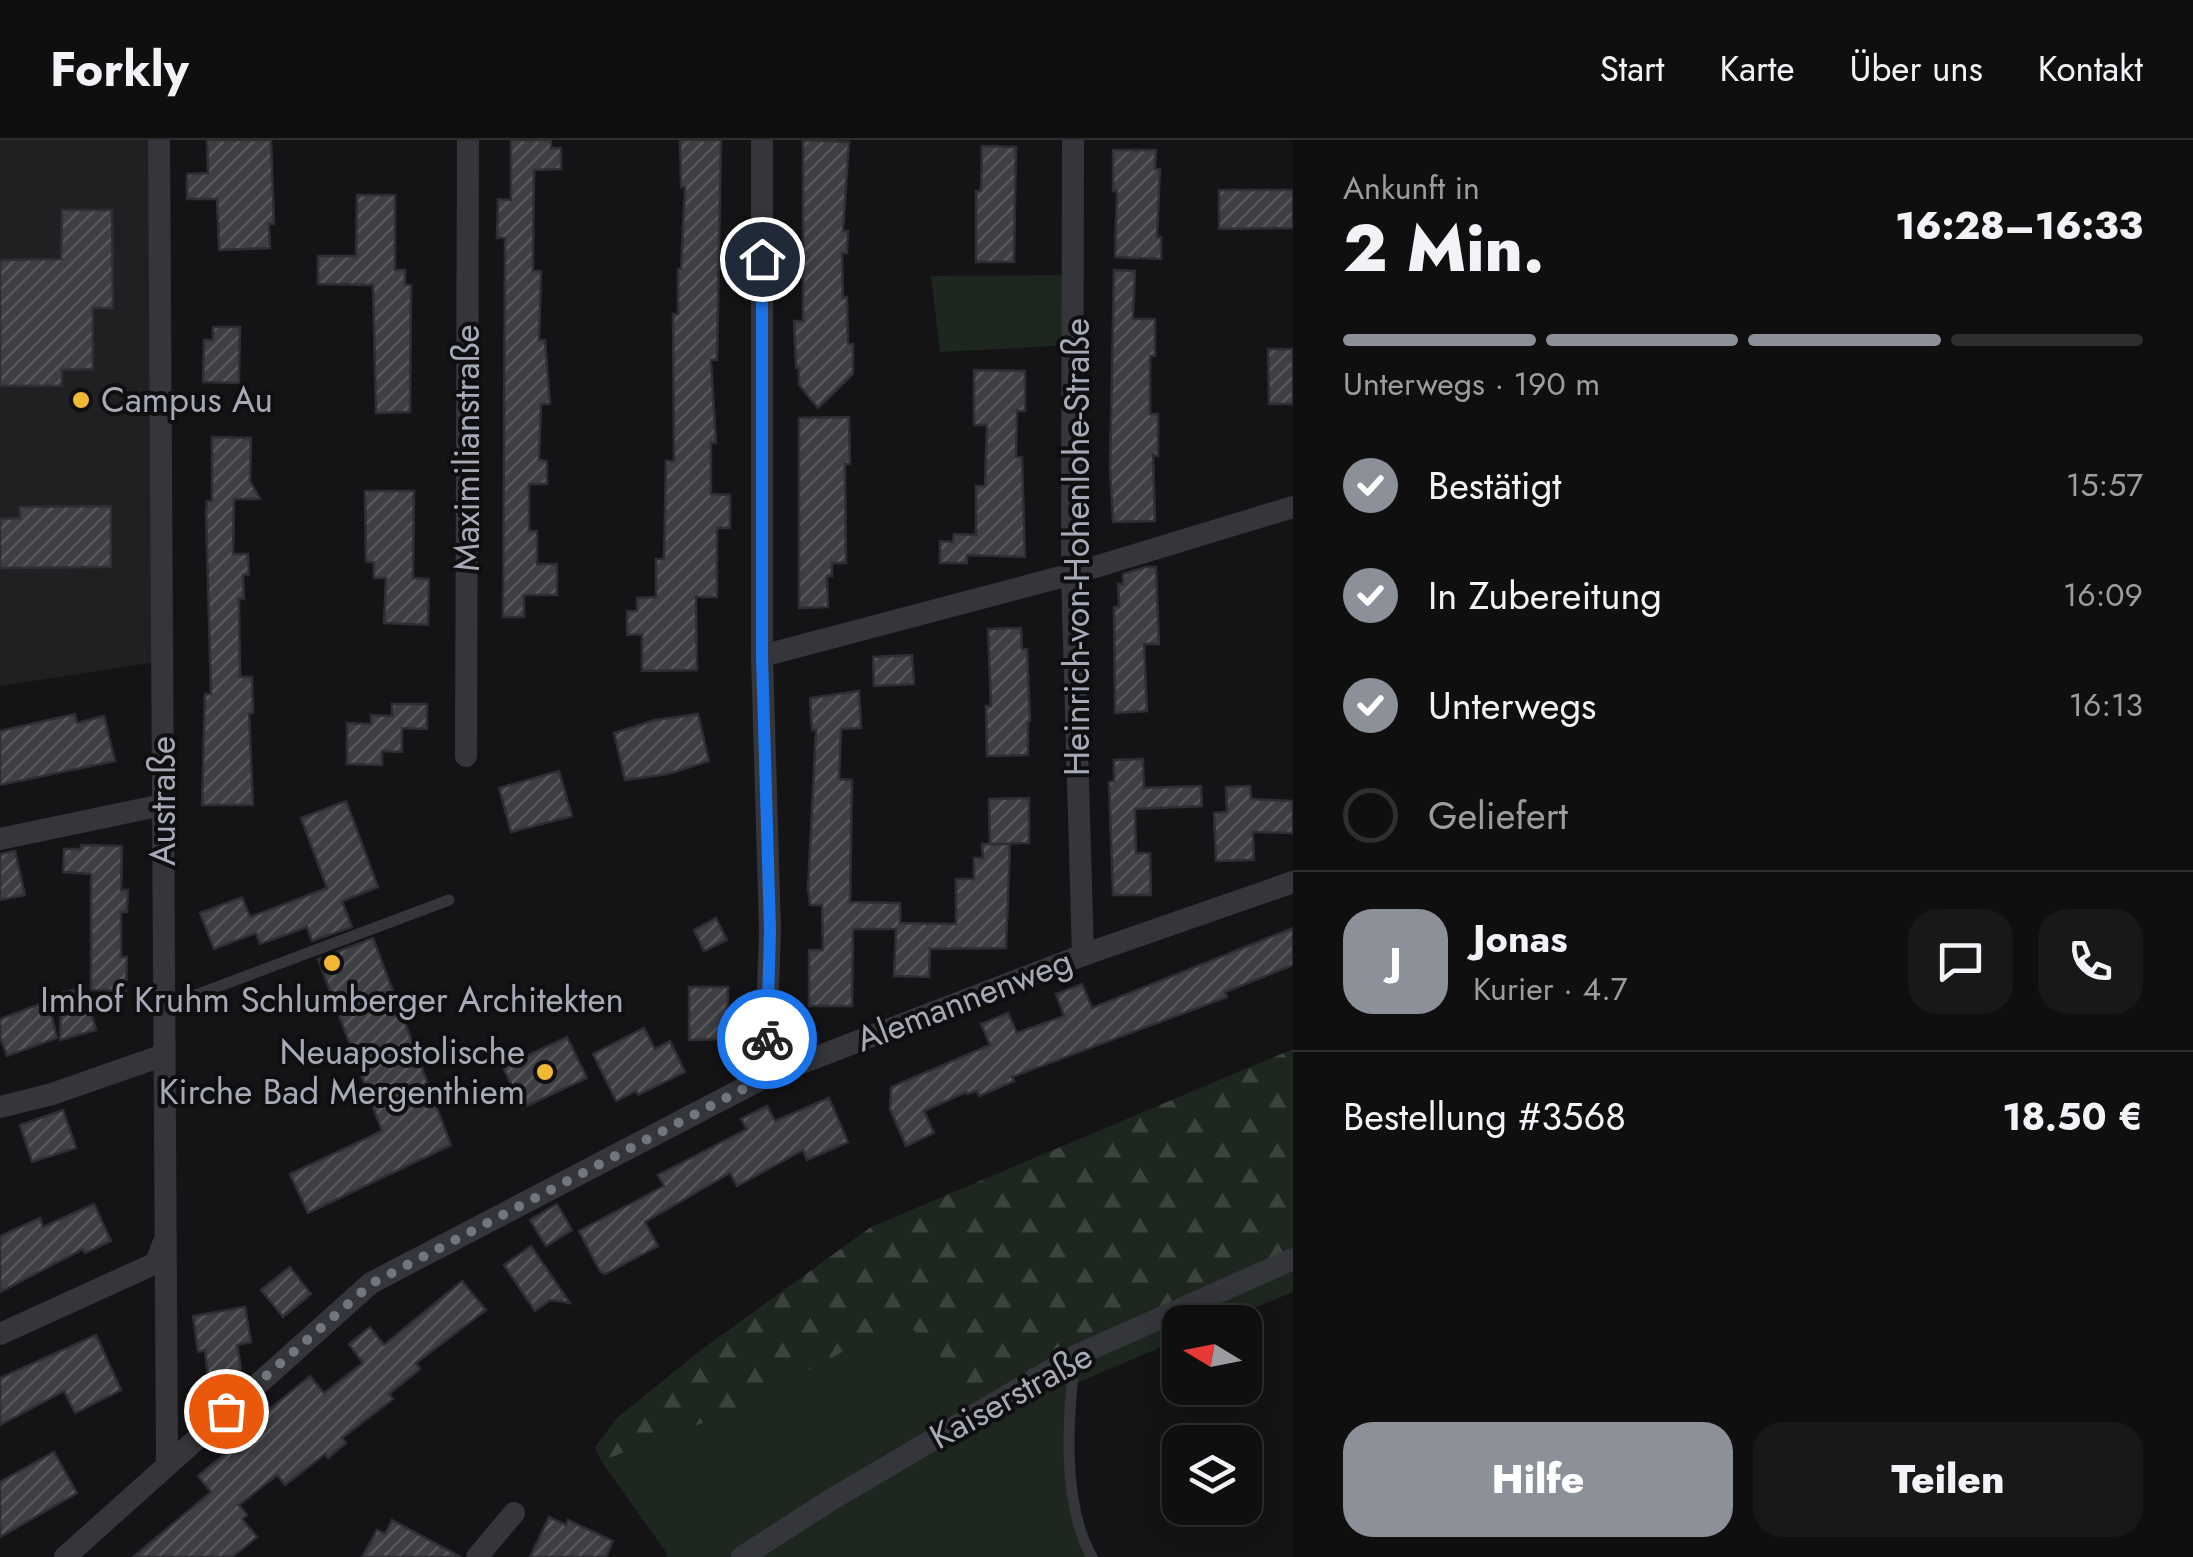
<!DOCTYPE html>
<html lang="de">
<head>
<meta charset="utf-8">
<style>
	body { margin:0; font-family:Jost,sans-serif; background:#181819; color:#f1f3f6; height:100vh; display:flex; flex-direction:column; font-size:38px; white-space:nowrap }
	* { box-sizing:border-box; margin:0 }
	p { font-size:32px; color:#9b9c9f }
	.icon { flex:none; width:55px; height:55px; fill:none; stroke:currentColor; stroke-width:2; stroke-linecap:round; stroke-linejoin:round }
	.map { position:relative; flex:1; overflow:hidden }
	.details { display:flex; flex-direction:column; background:#0f0f10; width:900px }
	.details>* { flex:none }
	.needle { width:65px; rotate:280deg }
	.fabs { position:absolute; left:1162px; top:1165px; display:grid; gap:20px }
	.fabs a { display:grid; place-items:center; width:100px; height:100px; border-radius:20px; background:#0f0f10; box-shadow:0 5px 25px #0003,0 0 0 2px #2f2f30; font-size:50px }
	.pin { position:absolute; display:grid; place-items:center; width:85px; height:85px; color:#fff; margin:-42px; border:5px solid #fff; border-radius:50%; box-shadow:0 2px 10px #0007 }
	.courier { position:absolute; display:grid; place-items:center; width:100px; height:100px; margin:-50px; border:8px solid #1a73e8; border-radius:50%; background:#fff; color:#222; box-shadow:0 2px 12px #0007 }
	.headline em { font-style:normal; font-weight:800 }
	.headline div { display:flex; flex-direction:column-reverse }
	.headline { display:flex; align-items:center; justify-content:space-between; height:170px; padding:0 50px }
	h1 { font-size:65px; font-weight:800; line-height:75px }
	.bar { display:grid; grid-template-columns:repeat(4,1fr); gap:15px 10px; align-content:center; height:120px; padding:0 50px }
	.bar i { height:12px; border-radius:8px; background:#2f2f30 }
	.bar .on { background:#8c9099 }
	.bar p { grid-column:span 4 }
	.line { display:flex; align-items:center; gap:25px; padding:0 50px; border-top:2px solid #2f2f30 }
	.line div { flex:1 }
	.round { display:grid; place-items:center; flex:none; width:105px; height:105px; border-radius:30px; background:#181819 }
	ol { padding:0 50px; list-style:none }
	li { display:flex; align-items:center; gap:30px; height:110px }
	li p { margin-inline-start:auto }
	li .icon { padding:10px; border-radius:50%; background:#8c9099; color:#fff; stroke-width:4 }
	li:last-child { color:#9b9c9f }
	li i { width:55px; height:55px; border:5px solid #2f2f30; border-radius:50% }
	.button { display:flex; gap:20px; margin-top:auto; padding:20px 50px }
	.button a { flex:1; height:115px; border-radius:30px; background:#8c9099; color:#fff; font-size:40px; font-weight:800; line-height:115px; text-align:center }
	.button a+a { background:#181819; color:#f1f3f6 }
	header { display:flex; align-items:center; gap:60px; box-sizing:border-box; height:140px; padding:0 50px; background:#0f0f10; border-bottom:2px solid #2f2f30 }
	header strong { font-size:48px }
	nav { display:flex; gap:55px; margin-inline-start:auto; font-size:35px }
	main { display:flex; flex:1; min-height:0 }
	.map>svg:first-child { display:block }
</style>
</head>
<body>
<header>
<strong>Forkly</strong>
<nav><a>Start</a><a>Karte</a><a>Über uns</a><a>Kontakt</a></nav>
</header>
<main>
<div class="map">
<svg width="1293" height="1417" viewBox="0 0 1293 1417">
	<defs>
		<pattern id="forest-firs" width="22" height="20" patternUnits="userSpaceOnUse" patternTransform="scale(2.5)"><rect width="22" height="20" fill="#1e2620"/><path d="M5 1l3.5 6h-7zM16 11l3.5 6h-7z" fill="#3c433e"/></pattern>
		<pattern id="building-hatch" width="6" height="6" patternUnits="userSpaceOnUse" patternTransform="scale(2.5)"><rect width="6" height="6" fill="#3e3f43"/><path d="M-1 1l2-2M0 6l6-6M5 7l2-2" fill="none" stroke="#57585c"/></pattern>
	</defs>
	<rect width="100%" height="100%" fill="#141416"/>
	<polygon fill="#202023" points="0,0 159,0 163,521 0,546"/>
	<g fill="#1e2620">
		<polygon points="1075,135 1074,205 940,212 931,136"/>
		<polygon points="1293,1119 1293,1152 1220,1182 1180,1182 1180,1199 1072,1245 1071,1348 1092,1417 666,1417 668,1415 601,1321 740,1269 901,1178 936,1210 978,1273"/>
	</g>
	<polygon fill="url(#forest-firs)" points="1293,909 1293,1120 978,1273 936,1210 901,1179 740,1269 601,1321 595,1307 617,1278 701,1210 871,1087"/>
	<g fill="url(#building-hatch)" stroke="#2f2e32" stroke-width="2.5">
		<polygon points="207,0 271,0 274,84 269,84 270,108 219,110 217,59 187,59 187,34 208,33"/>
		<polygon points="511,0 551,0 551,8 561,8 561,29 534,30 533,131 541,131 539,200 545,200 550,264 541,264 539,320 547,321 547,344 529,344 529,391 537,391 537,424 557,424 557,455 524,455 524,477 503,477 505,98 497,98 498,59 511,60"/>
		<polygon points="680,0 721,0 717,220 711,220 716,303 711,303 711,354 730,355 730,388 717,388 717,457 696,457 697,530 642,531 642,494 627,495 627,471 637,471 637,458 656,457 656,419 664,419 666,321 674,321 673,174 678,174 678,129 681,129 685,47 681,47"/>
		<polygon points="803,0 849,2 843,91 848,91 847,113 842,113 843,158 847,157 848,204 853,204 853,234 818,268 799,245 799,228 796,228 794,181 803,181"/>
		<polygon points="982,6 1016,7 1014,122 976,122 976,51 981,51"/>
		<polygon points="1113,10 1156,10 1155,29 1160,29 1157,97 1161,97 1161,119 1115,117 1117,51 1113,51"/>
		<polygon points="1219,50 1293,50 1293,88 1219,89"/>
		<polygon points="357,55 395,55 395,130 405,130 405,145 411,145 410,272 376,273 373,145 318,144 318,116 356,116"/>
		<polygon points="62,70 112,70 113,168 93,168 93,229 62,230 62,246 0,246 0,120 61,119"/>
		<polygon points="1114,130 1135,131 1133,179 1155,179 1155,216 1150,216 1150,274 1158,274 1158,316 1153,315 1155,381 1113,382 1110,329"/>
		<polygon points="213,187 240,187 239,243 203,242 204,200 213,200"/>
		<polygon points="1268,209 1293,209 1293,264 1269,264"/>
		<polygon points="974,230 1025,231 1025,271 1017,271 1016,317 1022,317 1025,417 967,415 967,423 940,423 940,401 953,402 954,394 976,395 976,346 985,346 987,285 974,285"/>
		<polygon points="849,277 850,324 845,324 846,423 832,423 832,436 827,436 828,467 799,468 799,278"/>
		<polygon points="212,297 251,298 250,341 260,359 234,359 233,414 248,414 249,435 243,435 244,459 239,459 240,537 252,537 253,573 249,573 253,665 202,665 205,554 211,554 206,373 207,361 212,361"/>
		<polygon points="365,351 414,351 413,438 429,439 428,485 384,483 386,438 374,438 374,422 366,422"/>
		<polygon points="111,366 111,427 0,428 0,379 20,378 20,367"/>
		<polygon points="1146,427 1156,427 1159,504 1144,504 1147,571 1115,573 1114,467 1119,467 1118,444 1123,444 1123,434"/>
		<polygon points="1021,488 1022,509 1027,509 1030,581 1028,582 1028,615 987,616 986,566 991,566 988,489"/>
		<polygon points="912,515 914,544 874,546 873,517"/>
		<polygon points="859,551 861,588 841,589 839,639 852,640 850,762 900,763 900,783 956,784 956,739 974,739 974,718 983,718 982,704 1010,704 1006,808 930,809 929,837 894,836 896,789 853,789 852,866 809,866 809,810 823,810 822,765 810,765 808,748 816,590 812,590 810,558"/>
		<polygon points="392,564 427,564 427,589 402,588 402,612 382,611 382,625 347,624 347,583 371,584 371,575 392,576"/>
		<polygon points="75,574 77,583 104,576 115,621 0,645 0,591"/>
		<polygon points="698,574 709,621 668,634 625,640 614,593 655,580"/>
		<polygon points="1143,619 1144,648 1201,646 1202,666 1135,669 1136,713 1150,713 1151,755 1113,755 1109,642 1114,641 1114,620"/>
		<polygon points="559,631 572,676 511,692 499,648"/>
		<polygon points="1250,646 1251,659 1293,661 1293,693 1253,692 1254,720 1216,721 1214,673 1227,672 1226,647"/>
		<polygon points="1029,658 1029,703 990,704 989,659"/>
		<polygon points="346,661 378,747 342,761 352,787 312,801 307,787 260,804 256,793 214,809 200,773 242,757 250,777 327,748 301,678"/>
		<polygon points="81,705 122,706 121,750 128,750 127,772 121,772 121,817 127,817 126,851 91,850 91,734 63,732 64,709 81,709"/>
		<polygon points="15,711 25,755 0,760 0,714"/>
		<polygon points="716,778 727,800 704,811 694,790"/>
		<polygon points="1293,788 1293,825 1225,852 1227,857 1012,937 1014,941 979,956 977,951 967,954 966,952 924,971 934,993 906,1006 890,969 891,947 990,905 981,884 1008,873 1017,893 1064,876 1056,854 1082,844 1092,868"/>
		<polygon points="373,798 451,1005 308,1073 290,1034 382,991 318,819"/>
		<polygon points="84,847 96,890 60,900 61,853"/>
		<polygon points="689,847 728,847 727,899 689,900"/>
		<polygon points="48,861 57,898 7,916 0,897 0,879"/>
		<polygon points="644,888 655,909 670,901 685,932 638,955 636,951 616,961 593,914"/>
		<polygon points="567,897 587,938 522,968 503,927"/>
		<polygon points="829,958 848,1002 807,1020 803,1010 737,1046 730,1033 645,1082 658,1106 605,1134 600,1131 579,1091 664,1046 658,1035 747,989 741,979 767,966 775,981"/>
		<polygon points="63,970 76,1008 32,1022 20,985"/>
		<polygon points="94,1064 111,1101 85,1113 83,1109 0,1152 0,1096 40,1078 43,1087"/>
		<polygon points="557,1064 572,1090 546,1106 530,1080"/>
		<polygon points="531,1106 570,1163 550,1160 535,1171 516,1143 504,1125"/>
		<polygon points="290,1127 311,1154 283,1177 261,1150"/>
		<polygon points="462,1141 486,1170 416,1223 420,1229 389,1254 393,1259 342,1298 346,1303 328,1318 325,1314 285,1345 277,1335 239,1365 247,1375 242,1379 257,1397 232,1417 133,1417 211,1352 198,1336 247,1296 243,1291 310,1236 324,1253 363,1223 349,1204 359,1196 370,1187 384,1205"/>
		<polygon points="245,1167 251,1202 237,1205 241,1228 233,1241 209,1245 205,1210 198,1212 193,1176"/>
		<polygon points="96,1195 121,1250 75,1273 64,1251 0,1285 0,1238"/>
		<polygon points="54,1312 77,1353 0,1397 0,1342"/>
		<polygon points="549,1377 566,1385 568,1380 613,1401 606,1417 530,1417"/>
		<polygon points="392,1380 461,1417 362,1417 377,1390 385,1394"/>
	</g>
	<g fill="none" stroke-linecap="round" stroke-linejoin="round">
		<g stroke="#35363b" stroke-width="11">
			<polyline points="164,867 449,760"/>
			<path d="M1075,1216C1068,1276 1061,1362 1092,1417"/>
		</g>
		<g stroke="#35363b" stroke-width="22">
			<polyline points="159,0 167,1322"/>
			<polyline points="762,0 762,516 770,790 765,937"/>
			<polyline points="1073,0 1072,434 1083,815"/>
			<polyline points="762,516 1072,434 1293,367"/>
			<polyline points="466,616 468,0"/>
			<polyline points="0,699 162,665"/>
			<polyline points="0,967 52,954 164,915"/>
			<polyline points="0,1194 156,1123 163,1104"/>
			<polyline points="65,1417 371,1143 765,937 1083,815 1293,742"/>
			<polyline points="477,1417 514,1373"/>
			<polyline points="742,1417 829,1361 1075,1216 1293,1119"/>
		</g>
	</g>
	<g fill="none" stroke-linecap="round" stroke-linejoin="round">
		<polyline stroke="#73767e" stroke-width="10" stroke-dasharray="0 18" points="226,1271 371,1144 766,937 767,899"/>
		<polyline stroke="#1a73e8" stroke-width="12" points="762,119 762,516 770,790 767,899"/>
	</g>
	<g fill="#f0b833" stroke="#0f0f11" stroke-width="4">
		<circle cx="81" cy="260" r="10"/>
		<circle cx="332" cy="823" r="10"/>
		<circle cx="545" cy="932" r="10"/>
	</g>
	<g text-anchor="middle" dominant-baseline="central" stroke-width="8" stroke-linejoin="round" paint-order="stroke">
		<g font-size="35" fill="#a6aab6" stroke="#0f0f11" text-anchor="start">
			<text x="101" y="260">Campus Au</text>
			<text x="332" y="860" text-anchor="middle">Imhof Kruhm Schlumberger Architekten</text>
			<text x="525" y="912" text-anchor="end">Neuapostolische<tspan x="525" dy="40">Kirche Bad Mergenthiem</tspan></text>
		</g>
		<g font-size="35" fill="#a6aab6" stroke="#0f0f11">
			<text transform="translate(467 308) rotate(-90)">Maximilianstraße</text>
			<text transform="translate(1077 407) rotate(-90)">Heinrich-von-Hohenlohe-Straße</text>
			<text transform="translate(163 661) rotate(-90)">Austraße</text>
			<text transform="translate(964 860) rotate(-21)">Alemannenweg</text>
			<text transform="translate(1011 1256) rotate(-29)">Kaiserstraße</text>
		</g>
	</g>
</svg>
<div class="fabs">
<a><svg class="needle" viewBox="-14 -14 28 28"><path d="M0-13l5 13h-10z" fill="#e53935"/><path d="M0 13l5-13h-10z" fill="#9b9c9f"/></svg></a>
<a><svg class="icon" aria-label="layers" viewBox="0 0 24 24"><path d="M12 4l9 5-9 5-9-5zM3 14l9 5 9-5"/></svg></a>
</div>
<div class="pin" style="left:226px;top:1271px;background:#ea580c"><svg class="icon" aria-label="bag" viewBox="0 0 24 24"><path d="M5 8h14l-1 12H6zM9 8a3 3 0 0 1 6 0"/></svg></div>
<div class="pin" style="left:762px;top:119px;background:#1f2937"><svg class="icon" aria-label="home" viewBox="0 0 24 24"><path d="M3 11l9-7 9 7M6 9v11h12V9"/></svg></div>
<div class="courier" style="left:767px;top:899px"><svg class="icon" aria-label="bike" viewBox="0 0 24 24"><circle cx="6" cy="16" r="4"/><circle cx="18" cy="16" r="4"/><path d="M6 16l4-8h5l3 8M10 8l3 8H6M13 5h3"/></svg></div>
</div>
<section class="details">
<div class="headline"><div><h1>2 Min.</h1><p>Ankunft in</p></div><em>16:28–16:33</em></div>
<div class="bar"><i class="on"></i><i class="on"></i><i class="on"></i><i></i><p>Unterwegs · 190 m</p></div>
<ol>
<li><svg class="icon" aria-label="check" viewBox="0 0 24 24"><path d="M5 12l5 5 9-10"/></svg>Bestätigt<p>15:57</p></li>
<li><svg class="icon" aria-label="check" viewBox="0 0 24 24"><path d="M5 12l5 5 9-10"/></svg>In Zubereitung<p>16:09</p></li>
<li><svg class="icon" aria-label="check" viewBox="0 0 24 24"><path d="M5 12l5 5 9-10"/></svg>Unterwegs<p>16:13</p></li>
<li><i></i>Geliefert</li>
</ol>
<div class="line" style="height:180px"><b class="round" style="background:#8c9099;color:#fff">J</b><div><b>Jonas</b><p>Kurier · 4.7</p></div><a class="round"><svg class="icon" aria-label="chat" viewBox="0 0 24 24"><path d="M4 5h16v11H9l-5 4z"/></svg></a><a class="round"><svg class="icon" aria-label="phone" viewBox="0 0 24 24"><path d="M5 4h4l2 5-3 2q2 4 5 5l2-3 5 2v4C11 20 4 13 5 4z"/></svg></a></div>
<div class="line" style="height:130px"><div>Bestellung #3568</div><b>18.50 €</b></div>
<div class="button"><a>Hilfe</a><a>Teilen</a></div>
</section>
</main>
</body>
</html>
